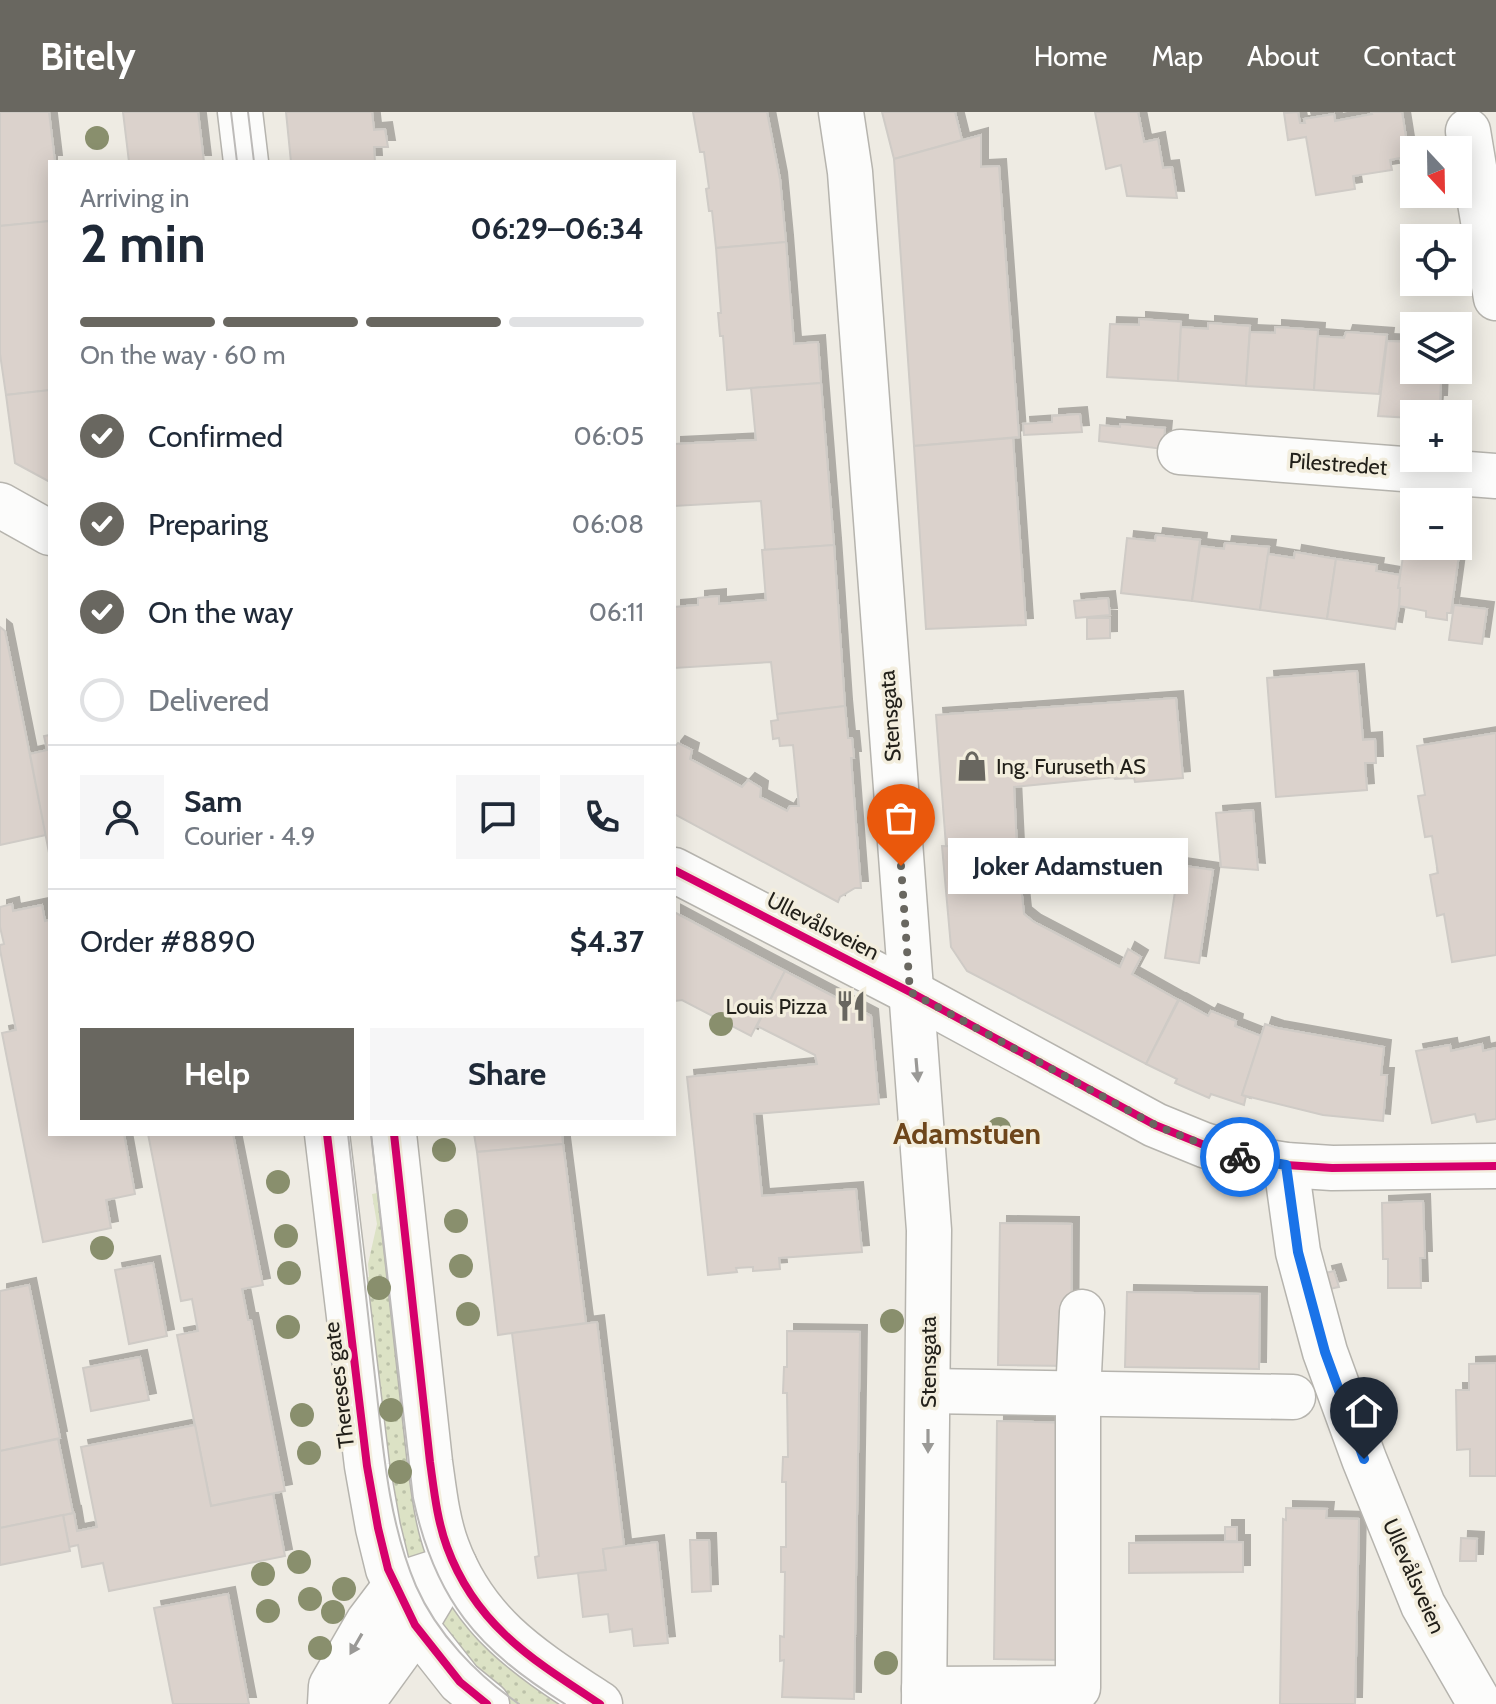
<!DOCTYPE html>
<html lang="en">
<head>
<meta charset="utf-8">
<style>
	body { margin:0; font-family:Cabin,sans-serif; background:#f6f6f7; color:#1f2937; height:100vh; display:flex; flex-direction:column; font-size:30px; white-space:nowrap }
	* { box-sizing:border-box; margin:0 }
	p { font-size:26px; color:#747a83 }
	.icon { flex:none; width:44px; height:44px; fill:none; stroke:currentColor; stroke-width:2; stroke-linecap:round; stroke-linejoin:round }
	.map { position:relative; flex:1; overflow:hidden }
	.details { position:absolute; left:48px; top:48px; width:628px; height:976px; display:flex; flex-direction:column; background:#fff; border-radius:0px; box-shadow:0 4px 20px #0003 }
	.details>* { flex:none }
	.needle { width:52px; rotate:158deg }
	.buttons { position:absolute; left:1400px; top:24px; display:grid; gap:16px }
	.buttons a { display:grid; place-items:center; width:72px; height:72px; border-radius:0px; background:#fff; box-shadow:0 4px 20px #0003; font-size:40px }
	.pin { position:absolute; display:grid; place-items:center; width:68px; height:68px; color:#fff; margin:-82px -34px; border-radius:50% 50% 50% 0; rotate:-45deg; box-shadow:0 0 8px #0007 }
	.pin .icon { rotate:45deg }
	.courier { position:absolute; display:grid; place-items:center; width:80px; height:80px; margin:-40px; border:6px solid #1a73e8; border-radius:50%; background:#fff; color:#222; box-shadow:0 2px 10px #0007 }
	.bubble { position:absolute; height:56px; border-radius:0px; background:#fff; box-shadow:0 4px 20px #0003; font-size:26px; font-weight:800; line-height:56px; text-align:center }
	.headline em { font-style:normal; font-weight:800 }
	.headline div { display:flex; flex-direction:column-reverse }
	.headline { display:flex; align-items:center; justify-content:space-between; height:136px; padding:0 32px }
	h1 { font-size:52px; font-weight:800; line-height:60px }
	.bar { display:grid; grid-template-columns:repeat(4,1fr); gap:12px 8px; align-content:center; height:96px; padding:0 32px }
	.bar i { height:10px; border-radius:6px; background:#e0e1e3 }
	.bar .active { background:#696760 }
	.bar p { grid-column:span 4 }
	.line { display:flex; align-items:center; gap:20px; padding:0 32px; border-top:2px solid #e0e1e3 }
	.line div { flex:1 }
	.round { display:grid; place-items:center; flex:none; width:84px; height:84px; border-radius:0px; background:#f6f6f7 }
	ol { padding:0 32px; list-style:none }
	li { display:flex; align-items:center; gap:24px; height:88px }
	li p { margin-inline-start:auto }
	li .icon { padding:8px; border-radius:50%; background:#696760; color:#fff; stroke-width:4 }
	li:last-child { color:#747a83 }
	li i { width:44px; height:44px; border:4px solid #e0e1e3; border-radius:50% }
	.primary-button { display:flex; gap:16px; margin-top:auto; padding:16px 32px }
	.primary-button a { flex:1; height:92px; border-radius:0px; background:#696760; color:#fff; font-size:32px; font-weight:800; line-height:92px; text-align:center }
	.primary-button a+a { background:#f6f6f7; color:#1f2937 }
	header { display:flex; align-items:center; gap:48px; box-sizing:border-box; height:112px; padding:0 40px; background:#696760; color:#fff }
	header strong { font-size:38px }
	nav { display:flex; gap:44px; margin-inline-start:auto; font-size:28px }
	.map>svg:first-child { display:block }
</style>
</head>
<body>
<header>
<strong>Bitely</strong>
<nav><a>Home</a><a>Map</a><a>About</a><a>Contact</a></nav>
</header>
<div class="map">
<svg width="1496" height="1592" viewBox="0 0 1496 1592">
	<defs>
		<pattern id="grass-dots" width="8" height="8" patternUnits="userSpaceOnUse" patternTransform="scale(2)"><rect width="8" height="8" fill="#dce2c5"/><path d="M2 2h.1M6 6h.1" fill="none" stroke="#bcc2a9" stroke-width="1.8" stroke-linecap="round"/></pattern>
		<filter id="shadow"><feDropShadow dx="7" dy="-7" stdDeviation="0" flood-color="#0004"/></filter>
	</defs>
	<rect width="100%" height="100%" fill="#eeebe3"/>
	<g fill="url(#grass-dots)">
		<polygon points="383,1080 436,1441 401,1453 355,1167 369,1165 368,1152 377,1112 372,1082"/>
		<polygon points="459,1487 578,1592 507,1592 426,1505"/>
	</g>
	<g fill="#dbd2cc" stroke="#cfcbc6" stroke-width="2" filter="url(#shadow)">
		<polygon points="0,0 49,0 55,50 50,50 50,109 0,114"/>
		<polygon points="123,0 198,0 204,50 129,50"/>
		<polygon points="286,0 372,0 374,18 385,17 388,35 374,35 375,50 291,50"/>
		<polygon points="693,0 767,0 780,67 786,130 716,136 712,99 709,99 706,77 709,76 704,40 700,40"/>
		<polygon points="882,0 955,0 962,28 894,47"/>
		<polygon points="1095,0 1138,0 1144,30 1158,27 1163,56 1172,55 1177,86 1127,84 1121,53 1106,57"/>
		<polygon points="1298,0 1300,11 1305,11 1304,7 1334,2 1335,9 1372,2 1371,0 1402,0 1409,44 1390,48 1392,58 1353,64 1355,77 1316,83 1306,25 1288,28 1284,1"/>
		<polygon points="981,23 981,55 999,54 1019,325 914,334 894,47"/>
		<polygon points="50,109 50,278 6,283 0,242 0,114"/>
		<polygon points="786,130 794,232 818,230 821,271 727,278 723,224 720,224 718,201 721,201 716,136"/>
		<polygon points="1139,207 1181,210 1178,269 1107,265 1110,212 1139,213"/>
		<polygon points="1208,211 1250,214 1246,274 1178,269 1181,215 1208,217"/>
		<polygon points="1275,215 1318,218 1314,278 1246,274 1250,220 1275,221"/>
		<polygon points="1346,220 1387,223 1379,282 1314,278 1318,224 1344,226"/>
		<polygon points="1408,222 1414,222 1414,258 1438,258 1437,267 1441,267 1440,290 1436,290 1435,302 1414,302 1414,313 1411,313 1412,306 1378,304 1387,229 1407,230"/>
		<polygon points="821,271 834,433 765,438 761,389 674,394 674,332 756,328 751,276"/>
		<polygon points="50,278 50,370 15,351 6,283"/>
		<polygon points="1080,302 1082,320 1024,323 1023,312 1052,310 1052,304"/>
		<polygon points="1120,312 1165,316 1163,337 1099,329 1100,313 1120,315"/>
		<polygon points="1013,326 1026,513 926,517 914,334"/>
		<polygon points="1407,420 1414,421 1414,434 1458,434 1458,427 1461,428 1451,501 1447,501 1447,508 1426,505 1426,499 1399,494 1400,476 1398,476"/>
		<polygon points="1156,423 1200,428 1192,489 1121,481 1127,426 1155,429"/>
		<polygon points="1225,431 1269,435 1260,498 1192,489 1200,434 1224,437"/>
		<polygon points="834,433 845,594 777,602 771,550 674,556 674,495 698,493 698,486 719,484 719,492 766,488 762,438"/>
		<polygon points="1295,440 1336,447 1327,507 1260,498 1268,442 1294,446"/>
		<polygon points="1336,447 1377,453 1376,459 1400,463 1398,476 1400,476 1399,494 1395,517 1327,507"/>
		<polygon points="1108,486 1110,503 1076,506 1074,489"/>
		<polygon points="1454,493 1487,497 1482,532 1449,528"/>
		<polygon points="1087,506 1110,506 1110,526 1087,527"/>
		<polygon points="0,515 5,519 46,723 0,733"/>
		<polygon points="1357,559 1363,628 1375,627 1376,651 1365,651 1367,678 1276,685 1267,566"/>
		<polygon points="1176,586 1183,666 1135,670 1134,666 1115,667 1114,665 1014,675 1017,737 946,734 936,603"/>
		<polygon points="845,594 848,626 852,626 854,646 851,646 861,776 855,776 840,785 838,790 674,702 674,636 678,631 692,638 690,647 742,675 748,668 761,676 760,685 787,699 790,694 799,694 793,633 780,634 779,626 773,627 771,609 778,608 777,602"/>
		<polygon points="1496,621 1496,843 1452,850 1444,802 1437,804 1430,763 1438,761 1432,724 1425,725 1418,684 1425,683 1417,634"/>
		<polygon points="50,623 50,746 30,642 47,638 44,624"/>
		<polygon points="1253,698 1258,758 1221,755 1216,701"/>
		<polygon points="942,734 1017,737 1024,802 1034,810 1120,855 1128,837 1141,845 1132,862 1178,888 1146,952 967,859 951,835"/>
		<polygon points="1179,753 1213,758 1199,851 1165,846"/>
		<polygon points="12,792 13,799 42,793 45,809 50,808 50,1022 124,1022 135,1082 106,1088 111,1116 43,1130 2,921 16,918 0,838 0,833 4,832 0,815 0,795"/>
		<polygon points="674,800 785,859 751,924 682,888 674,889"/>
		<polygon points="785,859 871,904 879,992 754,1002 762,1084 856,1077 862,1140 779,1146 780,1157 753,1159 753,1155 736,1156 737,1160 708,1163 687,965 817,952 815,943 757,914"/>
		<polygon points="1179,888 1208,904 1211,899 1236,909 1235,914 1261,924 1242,983 1246,984 1244,993 1211,982 1209,986 1175,971 1177,967 1146,952"/>
		<polygon points="1265,912 1277,916 1384,935 1381,963 1387,963 1383,1009 1323,1003 1242,983"/>
		<polygon points="1482,932 1483,939 1496,936 1496,1007 1477,1010 1475,1002 1432,1011 1416,939 1450,933 1451,939"/>
		<polygon points="148,1022 233,1022 263,1173 242,1177 248,1208 251,1208 285,1379 211,1394 177,1223 198,1219 192,1187 181,1189"/>
		<polygon points="474,1022 562,1022 563,1032 477,1040"/>
		<polygon points="563,1032 586,1211 498,1223 477,1040"/>
		<polygon points="1423,1089 1425,1146 1420,1146 1421,1176 1388,1176 1388,1147 1383,1147 1382,1091"/>
		<polygon points="1000,1111 1072,1112 1071,1254 998,1253"/>
		<polygon points="153,1151 167,1224 129,1232 115,1158"/>
		<polygon points="1334,1159 1339,1175 1329,1177 1325,1161"/>
		<polygon points="29,1173 60,1326 0,1339 0,1179"/>
		<polygon points="1127,1180 1260,1182 1259,1257 1125,1255"/>
		<polygon points="597,1210 624,1434 603,1437 606,1458 538,1466 535,1445 539,1444 512,1221"/>
		<polygon points="787,1219 860,1220 854,1587 782,1585 784,1548 780,1549 780,1524 784,1525 785,1460 781,1460 781,1435 786,1435 786,1370 782,1370 783,1345 788,1345 787,1281 783,1281 784,1255 787,1255"/>
		<polygon points="140,1245 149,1288 91,1299 83,1256"/>
		<polygon points="1496,1251 1496,1364 1470,1364 1470,1337 1457,1338 1456,1278 1469,1278 1469,1252"/>
		<polygon points="997,1309 1069,1311 1066,1548 994,1547"/>
		<polygon points="195,1313 211,1394 273,1382 285,1444 109,1479 103,1451 82,1455 78,1433 69,1435 63,1403 74,1401 77,1419 97,1415 81,1335"/>
		<polygon points="58,1327 73,1401 0,1416 0,1339"/>
		<polygon points="1286,1396 1327,1397 1326,1406 1359,1407 1355,1592 1280,1592 1283,1407 1286,1408"/>
		<polygon points="63,1403 70,1439 0,1453 0,1416"/>
		<rect x="1225" y="1415" width="12" height="14"/>
		<polygon points="1461,1426 1477,1427 1476,1449 1460,1449"/>
		<polygon points="690,1428 709,1428 711,1479 692,1480"/>
		<polygon points="657,1430 668,1531 634,1534 632,1517 610,1520 608,1502 583,1505 578,1461 606,1458 603,1437"/>
		<polygon points="1243,1430 1243,1460 1129,1461 1129,1431"/>
		<polygon points="228,1482 249,1592 173,1592 154,1496"/>
	</g>
	<g fill="none" stroke-linecap="round" stroke-linejoin="round">
		<defs>
			<g id="minor">
				<polyline points="841,0 850,60 929,1118 924,1592"/>
				<polyline points="1468,19 1496,186"/>
				<polyline points="1180,340 1496,364"/>
				<polyline points="0,393 50,421"/>
				<polyline points="674,758 910,880 1155,1013 1204,1033 1245,1046 1286,1053 1332,1056 1496,1054"/>
				<polyline points="1286,1053 1298,1140 1325,1240 1364,1347 1423,1493 1480,1592"/>
				<polyline points="928,1279 1293,1285"/>
				<polyline points="924,1577 1078,1576 1078,1282 1082,1200"/>
				<polyline points="330,1592 331,1574 368,1510 396,1473 455,1454"/>
				<polyline points="361,1592 403,1534 433,1484"/>
			</g>
			<g id="major">
				<polyline points="240,0 246,50"/>
				<polyline points="327,1022 367,1354 378,1416 388,1457 415,1513 460,1570 487,1592"/>
				<path d="M394,1022L430,1350C434,1378 437,1408 447,1435C476,1514 533,1548 600,1592"/>
			</g>
		</defs>
		<use href="#minor" stroke="#b6b4ae" stroke-width="47"/>
		<use href="#major" stroke="#b6b4ae" stroke-width="47"/>
		<use href="#minor" stroke="#fcfcfb" stroke-width="44"/>
		<use href="#major" stroke="#fcfcfb" stroke-width="44"/>
		<g stroke="#bdbbb9" stroke-width="2">
			<polyline points="231,0 237,50"/>
			<polyline points="248,0 254,50"/>
			<path d="M348,1022C357,1103 366,1184 375,1265C383,1335 388,1408 416,1474C437,1522 477,1563 519,1592"/>
			<path d="M371,1022L413,1386C435,1488 477,1537 565,1592"/>
		</g>
		<defs>
			<g id="cycleway">
				<polyline points="674,758 910,880 1155,1013 1204,1033 1245,1046 1286,1053 1332,1056 1496,1054"/>
				<polyline points="327,1022 367,1354 378,1416 388,1457 415,1513 460,1570 487,1592"/>
				<path d="M394,1022L430,1350C434,1378 437,1408 447,1435C476,1514 533,1548 600,1592"/>
			</g>
		</defs>
		<use href="#cycleway" stroke="#f3eede" stroke-width="13"/>
		<use href="#cycleway" stroke="#d6006c" stroke-width="8"/>
	</g>
	<g fill="#898f6d">
		<circle cx="97" cy="26" r="12"/>
		<circle cx="721" cy="912" r="12"/>
		<circle cx="999" cy="1017" r="12"/>
		<circle cx="444" cy="1038" r="12"/>
		<circle cx="278" cy="1070" r="12"/>
		<circle cx="456" cy="1109" r="12"/>
		<circle cx="286" cy="1124" r="12"/>
		<circle cx="102" cy="1136" r="12"/>
		<circle cx="461" cy="1154" r="12"/>
		<circle cx="289" cy="1161" r="12"/>
		<circle cx="379" cy="1176" r="12"/>
		<circle cx="468" cy="1202" r="12"/>
		<circle cx="892" cy="1209" r="12"/>
		<circle cx="288" cy="1215" r="12"/>
		<circle cx="391" cy="1298" r="12"/>
		<circle cx="302" cy="1303" r="12"/>
		<circle cx="309" cy="1341" r="12"/>
		<circle cx="400" cy="1360" r="12"/>
		<circle cx="299" cy="1450" r="12"/>
		<circle cx="263" cy="1462" r="12"/>
		<circle cx="344" cy="1477" r="12"/>
		<circle cx="310" cy="1487" r="12"/>
		<circle cx="268" cy="1499" r="12"/>
		<circle cx="333" cy="1500" r="12"/>
		<circle cx="320" cy="1536" r="12"/>
		<circle cx="886" cy="1551" r="12"/>
	</g>
	<defs><path id="oneway-solid" d="M-6-.8H1V-3.2L6.5 0L1 3.2V.8H-6Z" transform="scale(2)"/></defs>
	<g fill="#9a9996">
		<use href="#oneway-solid" transform="translate(917 958) rotate(85)"/>
		<use href="#oneway-solid" transform="translate(928 1329) rotate(90)"/>
		<use href="#oneway-solid" transform="translate(356 1532) rotate(120)"/>
	</g>
	<g fill="none" stroke-linecap="round" stroke-linejoin="round">
		<polyline stroke="#696760" stroke-width="8" stroke-dasharray="0 14.4" points="901,754 910,880 1155,1013 1204,1033 1240,1045"/>
		<polyline stroke="#1a73e8" stroke-width="10" points="1240,1045 1286,1053 1298,1140 1325,1240 1364,1347"/>
	</g>
	<defs>
		<symbol id="shop-bare" viewBox="-9 -9 18 18"><path d="M-5-2.5h2.3a2.7 3.5 0 0 1 5.4 0H5L5.5 6h-11ZM-1.5-2.5h3a1.5 2.3 0 0 0-3 0Z" fill="#696760" stroke="#f3eede" stroke-width="2.5" paint-order="stroke"/></symbol>
		<symbol id="restaurant-bare" viewBox="-9 -9 18 18"><path d="M-5-6h1v4h1v-4h1v4h1v-4h1v5L-1.5 .5V6h-2V.5L-5-1ZM5-6V6H3V1.5H1.5Q1.5-4 5-6Z" fill="#696760" stroke="#f3eede" stroke-width="2.5" paint-order="stroke"/></symbol>
	</defs>
	<g fill-rule="evenodd">
		<use href="#shop-bare" x="950" y="632" width="44" height="44"/>
		<use href="#restaurant-bare" x="829" y="872" width="44" height="44"/>
	</g>
	<g text-anchor="middle" dominant-baseline="central" stroke-width="7" stroke-linejoin="round" paint-order="stroke">
		<g font-size="22" fill="#22201a" stroke="#f3eede">
			<text transform="translate(1338 352) rotate(4)">Pilestredet</text>
			<text transform="translate(890 604) rotate(-94)">Stensgata</text>
			<text transform="translate(823 814) rotate(27)">Ullevålsveien</text>
			<text transform="translate(928 1250) rotate(-90)">Stensgata</text>
			<text transform="translate(339 1273) rotate(-97)">Thereses gate</text>
			<text transform="translate(1414 1464) rotate(66)">Ullevålsveien</text>
		</g>
		<g font-size="22" fill="#22201a" stroke="#f3eede" text-anchor="start">
			<text x="996" y="654">Ing. Furuseth AS</text>
			<text x="827" y="894" text-anchor="end">Louis Pizza</text>
		</g>
		<g font-size="30" font-weight="bold" fill="#6e461b" stroke="#f3eede">
			<text x="967" y="1021">Adamstuen</text>
		</g>
	</g>
</svg>
<div class="buttons">
<a><svg class="needle" viewBox="-14 -14 28 28"><path d="M0-13l5 13h-10z" fill="#e53935"/><path d="M0 13l5-13h-10z" fill="#747a83"/></svg></a>
<a><svg class="icon" aria-label="locate" viewBox="0 0 24 24"><circle cx="12" cy="12" r="6"/><path d="M12 2v4M12 18v4M2 12h4M18 12h4"/></svg></a>
<a><svg class="icon" aria-label="layers" viewBox="0 0 24 24"><path d="M12 4l9 5-9 5-9-5zM3 14l9 5 9-5"/></svg></a>
<a>+</a>
<a>−</a>
</div>
<div class="pin" style="left:901px;top:754px;background:#ea580c"><svg class="icon" aria-label="bag" viewBox="0 0 24 24"><path d="M5 8h14l-1 12H6zM9 8a3 3 0 0 1 6 0"/></svg></div>
<div class="pin" style="left:1364px;top:1347px;background:#1f2937"><svg class="icon" aria-label="home" viewBox="0 0 24 24"><path d="M3 11l9-7 9 7M6 9v11h12V9"/></svg></div>
<div class="courier" style="left:1240px;top:1045px"><svg class="icon" aria-label="bike" viewBox="0 0 24 24"><circle cx="6" cy="16" r="4"/><circle cx="18" cy="16" r="4"/><path d="M6 16l4-8h5l3 8M10 8l3 8H6M13 5h3"/></svg></div>
<div class="bubble" style="left:948px;top:726px;width:240px">Joker Adamstuen</div>
<section class="details">
<div class="headline"><div><h1>2 min</h1><p>Arriving in</p></div><em>06:29–06:34</em></div>
<div class="bar"><i class="active"></i><i class="active"></i><i class="active"></i><i></i><p>On the way · 60 m</p></div>
<ol>
<li><svg class="icon" aria-label="check" viewBox="0 0 24 24"><path d="M5 12l5 5 9-10"/></svg>Confirmed<p>06:05</p></li>
<li><svg class="icon" aria-label="check" viewBox="0 0 24 24"><path d="M5 12l5 5 9-10"/></svg>Preparing<p>06:08</p></li>
<li><svg class="icon" aria-label="check" viewBox="0 0 24 24"><path d="M5 12l5 5 9-10"/></svg>On the way<p>06:11</p></li>
<li><i></i>Delivered</li>
</ol>
<div class="line" style="height:144px"><a class="round"><svg class="icon" aria-label="person" viewBox="0 0 24 24"><circle cx="12" cy="8" r="4"/><path d="M4 21q1-7 8-7t8 7"/></svg></a><div><b>Sam</b><p>Courier · 4.9</p></div><a class="round"><svg class="icon" aria-label="chat" viewBox="0 0 24 24"><path d="M4 5h16v11H9l-5 4z"/></svg></a><a class="round"><svg class="icon" aria-label="phone" viewBox="0 0 24 24"><path d="M5 4h4l2 5-3 2q2 4 5 5l2-3 5 2v4C11 20 4 13 5 4z"/></svg></a></div>
<div class="line" style="height:104px"><div>Order #8890</div><b>$4.37</b></div>
<div class="primary-button"><a>Help</a><a>Share</a></div>
</section>
</div>
</body>
</html>
